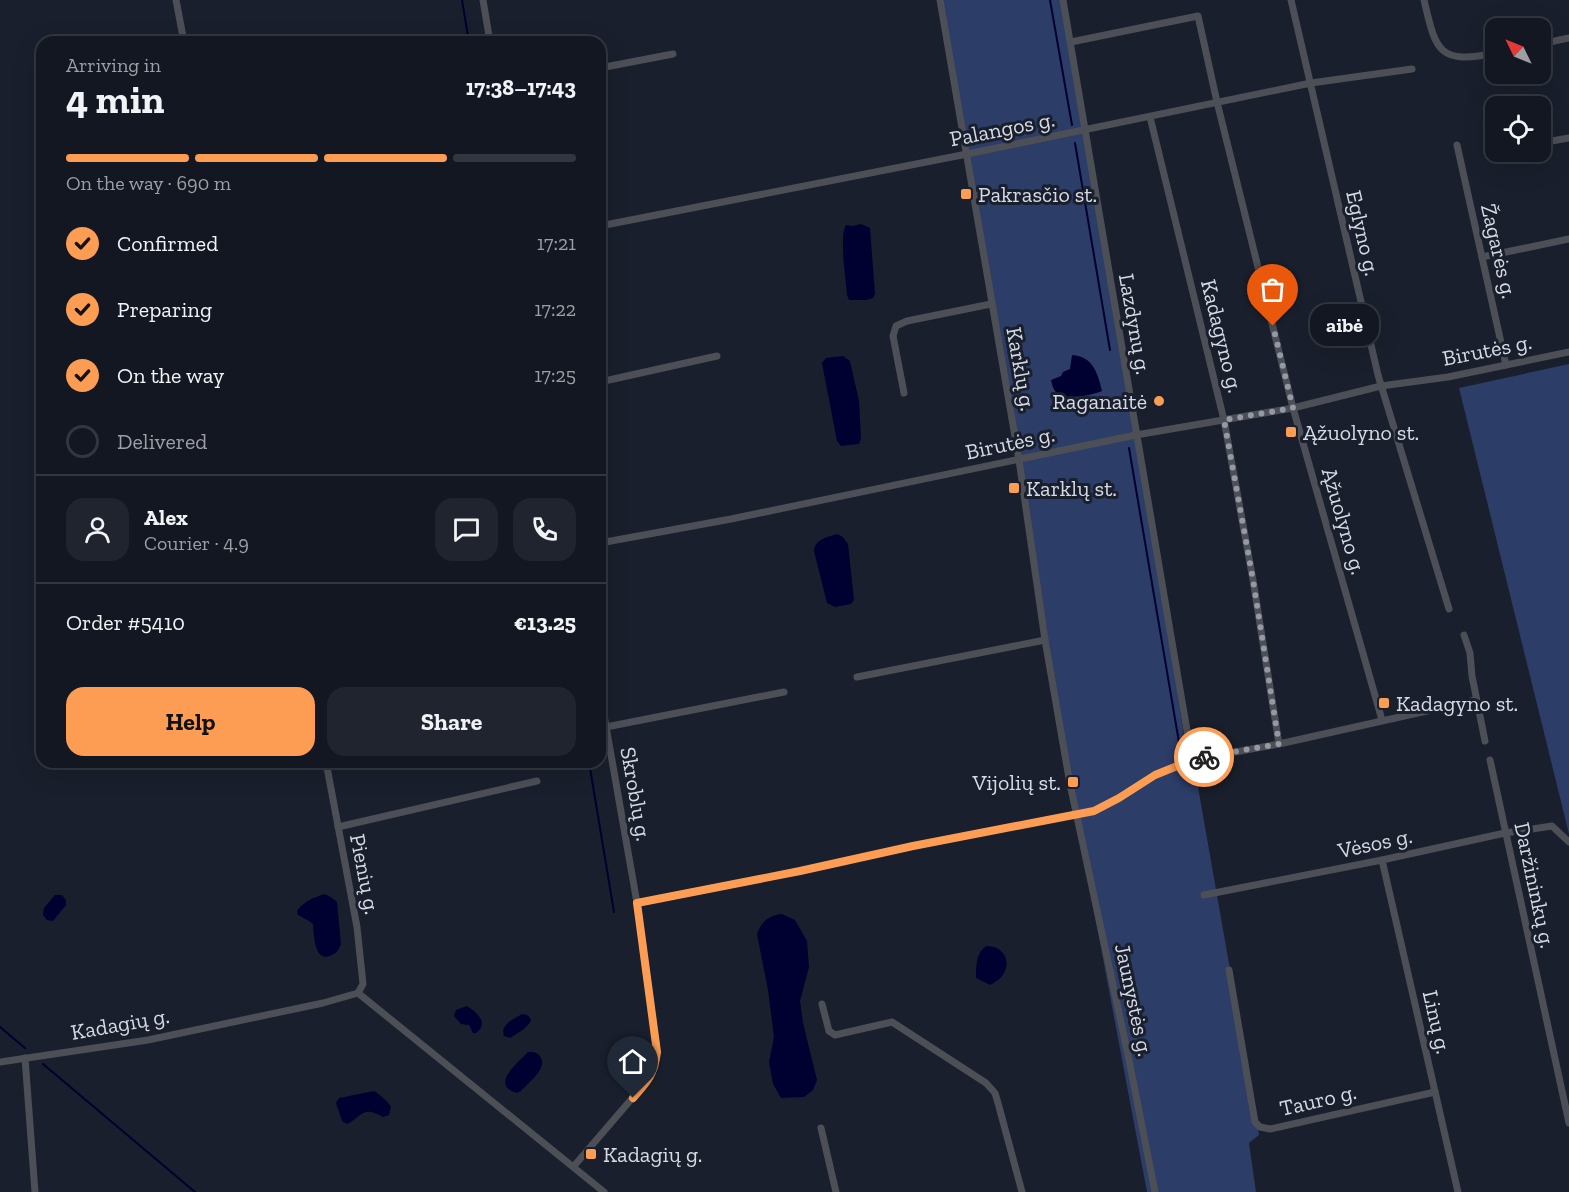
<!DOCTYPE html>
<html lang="en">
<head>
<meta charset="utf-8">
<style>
	body { margin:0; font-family:"Zilla Slab",serif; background:#20242e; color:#f1f3f6; height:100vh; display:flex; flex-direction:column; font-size:22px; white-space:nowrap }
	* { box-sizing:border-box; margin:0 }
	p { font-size:20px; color:#9d9fa5 }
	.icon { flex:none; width:33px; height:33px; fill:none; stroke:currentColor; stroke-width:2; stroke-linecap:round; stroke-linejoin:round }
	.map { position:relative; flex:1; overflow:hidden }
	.details { position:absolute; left:36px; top:36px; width:570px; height:732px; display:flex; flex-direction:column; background:#131721; border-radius:18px; box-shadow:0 6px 24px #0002,0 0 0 2px #32363f }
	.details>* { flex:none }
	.needle { width:39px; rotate:313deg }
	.tools { position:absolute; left:1485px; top:18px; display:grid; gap:12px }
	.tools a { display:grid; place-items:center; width:66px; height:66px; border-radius:12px; background:#131721; box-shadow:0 6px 24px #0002,0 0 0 2px #32363f; font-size:30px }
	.pin { position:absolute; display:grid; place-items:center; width:51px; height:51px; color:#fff; margin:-62px -26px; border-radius:50% 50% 50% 0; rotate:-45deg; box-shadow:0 0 6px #0007 }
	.pin .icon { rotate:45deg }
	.courier { position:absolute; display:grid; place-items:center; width:60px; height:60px; margin:-30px; border:4px solid #fc9d53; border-radius:50%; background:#fff; color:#222; box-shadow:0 2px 8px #0007 }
	.bubble { position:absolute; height:42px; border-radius:18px; background:#131721; box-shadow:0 6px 24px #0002,0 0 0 2px #32363f; font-size:20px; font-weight:700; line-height:42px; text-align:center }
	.headline em { font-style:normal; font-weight:700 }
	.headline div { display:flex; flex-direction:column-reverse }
	.headline { display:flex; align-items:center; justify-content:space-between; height:102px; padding:0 30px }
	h1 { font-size:39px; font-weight:700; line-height:45px }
	.bar { display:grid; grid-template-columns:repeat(4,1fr); gap:9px 6px; align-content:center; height:72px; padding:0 30px }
	.bar i { height:8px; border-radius:4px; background:#32363f }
	.bar .current { background:#fc9d53 }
	.bar p { grid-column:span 4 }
	.line { display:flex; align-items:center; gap:15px; padding:0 30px; border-top:2px solid #32363f }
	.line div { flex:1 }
	.round { display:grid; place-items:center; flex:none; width:63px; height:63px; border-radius:18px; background:#20242e }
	ol { padding:0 30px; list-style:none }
	li { display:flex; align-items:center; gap:18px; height:66px }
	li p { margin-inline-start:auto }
	li .icon { padding:6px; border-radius:50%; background:#fc9d53; color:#111; stroke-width:4 }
	li:last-child { color:#9d9fa5 }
	li i { width:33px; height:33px; border:3px solid #32363f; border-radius:50% }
	.cta { display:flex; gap:12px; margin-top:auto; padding:12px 30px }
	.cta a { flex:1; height:69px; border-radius:18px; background:#fc9d53; color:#111; font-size:24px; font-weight:700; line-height:69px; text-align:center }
	.cta a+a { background:#20242e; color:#f1f3f6 }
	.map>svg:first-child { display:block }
</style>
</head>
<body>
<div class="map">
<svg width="1569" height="1192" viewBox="0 0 1569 1192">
	<rect width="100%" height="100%" fill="#191f2c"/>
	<g fill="#2c3d68">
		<polygon points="940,0 1063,0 1135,426 1187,755 1194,764 1259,1135 1249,1143 1256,1192 1147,1192 1081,842 1019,460"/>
		<polygon points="1569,364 1569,834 1459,388"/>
	</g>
	<g fill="#010131">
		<path d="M861,224L870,228L875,294L873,298L866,300H849L847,295C846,280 839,236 846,225L853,226Z"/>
		<path d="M1072,355C1093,356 1098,374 1102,391C1093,395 1065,401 1057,393C1053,390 1052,384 1051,380L1061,376L1063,372L1070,369Z"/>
		<polygon points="843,356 850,361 859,401 861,439 859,444 841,446 837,441 822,363 826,358"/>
		<path d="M837,534L843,537L848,544L854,600L851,604L835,607L827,603L814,551C815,539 828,537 837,534Z"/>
		<path d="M325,894L332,898L337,902L341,944C339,949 337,953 332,955C314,964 314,935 313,924L309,921L298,915L297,911C303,902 314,897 325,894Z"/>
		<polygon points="55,895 62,895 66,900 66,905 53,921 47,920 43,915 44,908"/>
		<path d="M782,914L795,920L807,941L809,967L800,1001L803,1023L817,1080L813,1090L804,1097L781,1098L773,1084L769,1062L774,1037L768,990L757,934C762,921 768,916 782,914Z"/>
		<path d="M986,946C1003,945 1013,962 1002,976C999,980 995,982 990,985L976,978C976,966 976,953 986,946Z"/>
		<path d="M467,1006C478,1013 489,1023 476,1033H473L469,1025L461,1024L454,1016L456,1010Z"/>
		<path d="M522,1014C528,1015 530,1016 531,1021C526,1029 518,1033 510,1038L504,1036C500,1024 514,1019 522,1014Z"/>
		<path d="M528,1052C534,1052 538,1052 541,1058C547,1069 528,1083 521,1091L517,1093C489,1085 518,1063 528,1052Z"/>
		<path d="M374,1091C380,1095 387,1100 391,1107L389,1115L383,1117C362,1105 363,1116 347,1124L342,1121L336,1103L339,1098Z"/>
	</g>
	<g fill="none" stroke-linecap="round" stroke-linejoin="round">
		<g stroke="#010131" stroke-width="2">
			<polyline points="462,0 469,42"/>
			<polyline points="1050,0 1072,125"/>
			<polyline points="1075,143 1110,350"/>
			<polyline points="1129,448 1181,754"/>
			<polyline points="589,762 614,912"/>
			<polyline points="0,1027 25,1048"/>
			<polyline points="43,1064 195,1192"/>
		</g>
		<g stroke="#4c4f56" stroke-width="7">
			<polyline points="176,0 184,42"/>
			<polyline points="483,0 490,42"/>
			<polyline points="940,0 1019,460 1045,640 1070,784 1128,1055 1155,1192"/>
			<polyline points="1063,0 1192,760"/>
			<polyline points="1291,0 1378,375 1449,609"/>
			<path d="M1424,0C1436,51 1438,65 1496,53"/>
			<polyline points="1071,42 1198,16 1217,102 1293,408 1382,720"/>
			<polyline points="1540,44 1569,38"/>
			<polyline points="600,68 673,54"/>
			<polyline points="1150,117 1224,420 1253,580 1279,744"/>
			<polyline points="1540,143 1569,138"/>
			<polyline points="1457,145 1506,365"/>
			<polyline points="600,226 967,154 1311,83 1412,69"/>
			<polyline points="1482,257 1569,239"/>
			<polyline points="600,382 717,356"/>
			<polyline points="904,393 893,336 896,326 907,321 991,304"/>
			<polyline points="600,543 731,519 1136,435 1293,408 1381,386 1448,377 1569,352"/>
			<polyline points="1464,635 1470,653 1472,676 1485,741"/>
			<polyline points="857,677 1045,640"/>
			<polyline points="606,727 784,692"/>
			<polyline points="1490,760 1569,1123"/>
			<polyline points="326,762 357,927 363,984 358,993"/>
			<polyline points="338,827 537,781"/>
			<polyline points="1382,860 1458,1192"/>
			<polyline points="1204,895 1382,860 1505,833 1552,826 1569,842"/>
			<polyline points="637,903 800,871 913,846 1093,811 1119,798 1155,775 1192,760 1279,744 1476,700"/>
			<polyline points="1229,970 1255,1122 1260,1127 1270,1129 1435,1092"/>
			<polyline points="358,993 604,1192"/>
			<polyline points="822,1004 829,1031 835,1035 892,1022 986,1083 995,1093 998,1103 1022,1192"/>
			<polyline points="25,1058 35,1192"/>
			<polyline points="0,1062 148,1040 323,1003 358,993"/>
			<polyline points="821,1128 836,1192"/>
			<polyline points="574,1166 647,1081 655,1067 657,1052 637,903 600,692"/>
		</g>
	</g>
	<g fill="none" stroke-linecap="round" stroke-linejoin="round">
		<polyline stroke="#9499a4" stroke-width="6" stroke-dasharray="0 10.8" points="1204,757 1279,744 1253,580 1224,420 1293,408 1273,326"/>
		<path stroke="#fc9d53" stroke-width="8" d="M633,1098C648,1081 654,1075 657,1052L637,903L800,871L913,846L1094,811L1119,798L1155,775L1192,760L1204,757"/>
	</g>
	<g fill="#fc9d53" stroke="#191f2c" stroke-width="2">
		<rect x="960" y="188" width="12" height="12" rx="3"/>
		<circle cx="1159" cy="401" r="6"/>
		<rect x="1285" y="426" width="12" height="12" rx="3"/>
		<rect x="1008" y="482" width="12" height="12" rx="3"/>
		<rect x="1378" y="697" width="12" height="12" rx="3"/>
		<rect x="1067" y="776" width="12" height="12" rx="3"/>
		<rect x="585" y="1148" width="12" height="12" rx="3"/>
	</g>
	<g text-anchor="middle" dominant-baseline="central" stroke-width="6" stroke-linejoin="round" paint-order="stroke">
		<g font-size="22" fill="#d6dae4" stroke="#191f2c">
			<text transform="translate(1002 129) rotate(-11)">Palangos g.</text>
			<text transform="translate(1363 233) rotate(77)">Eglyno g.</text>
			<text transform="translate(1499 251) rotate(77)">Žagarės g.</text>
			<text transform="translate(1135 324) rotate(80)">Lazdynų g.</text>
			<text transform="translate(1222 336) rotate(76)">Kadagyno g.</text>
			<text transform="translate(1487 350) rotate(-11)">Birutės g.</text>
			<text transform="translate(1021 369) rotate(80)">Karklų g.</text>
			<text transform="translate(1010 443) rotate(-12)">Birutės g.</text>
			<text transform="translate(1344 521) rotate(74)">Ąžuolyno g.</text>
			<text transform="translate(636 794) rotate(80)">Skroblų g.</text>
			<text transform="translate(1375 843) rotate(-12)">Vėsos g.</text>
			<text transform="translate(365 874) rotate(79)">Pienių g.</text>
			<text transform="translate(1535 885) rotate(78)">Daržininkų g.</text>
			<text transform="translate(1134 1000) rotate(78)">Jaunystės g.</text>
			<text transform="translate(1437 1022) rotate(77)">Linų g.</text>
			<text transform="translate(120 1024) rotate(-10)">Kadagių g.</text>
			<text transform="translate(1318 1100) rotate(-13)">Tauro g.</text>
		</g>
		<g font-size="22" fill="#d6dae4" stroke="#191f2c" text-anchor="start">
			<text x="978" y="194">Pakrasčio st.</text>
			<text x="1147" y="401" text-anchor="end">Raganaitė</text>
			<text x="1303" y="432">Ąžuolyno st.</text>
			<text x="1026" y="488">Karklų st.</text>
			<text x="1396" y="703">Kadagyno st.</text>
			<text x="1061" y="782" text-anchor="end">Vijolių st.</text>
			<text x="603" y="1154">Kadagių g.</text>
		</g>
	</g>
</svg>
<div class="tools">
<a><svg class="needle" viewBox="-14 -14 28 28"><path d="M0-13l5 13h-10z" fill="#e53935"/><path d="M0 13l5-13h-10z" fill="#9d9fa5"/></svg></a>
<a><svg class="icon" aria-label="locate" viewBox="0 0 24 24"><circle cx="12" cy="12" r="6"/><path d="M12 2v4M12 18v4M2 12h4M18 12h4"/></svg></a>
</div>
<div class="pin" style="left:1273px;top:326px;background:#ea580c"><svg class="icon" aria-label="bag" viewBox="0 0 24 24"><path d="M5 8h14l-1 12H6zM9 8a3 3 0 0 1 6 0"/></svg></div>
<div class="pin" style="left:633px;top:1098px;background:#1f2937"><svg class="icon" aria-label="home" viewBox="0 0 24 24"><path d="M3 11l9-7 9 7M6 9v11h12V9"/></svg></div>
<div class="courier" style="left:1204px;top:757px"><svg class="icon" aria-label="bike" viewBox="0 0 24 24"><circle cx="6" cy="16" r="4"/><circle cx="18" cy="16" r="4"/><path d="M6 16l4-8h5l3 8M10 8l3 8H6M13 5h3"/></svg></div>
<div class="bubble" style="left:1310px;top:304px;width:69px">aibė</div>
<section class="details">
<div class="headline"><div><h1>4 min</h1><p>Arriving in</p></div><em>17:38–17:43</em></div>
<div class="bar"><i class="current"></i><i class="current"></i><i class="current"></i><i></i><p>On the way · 690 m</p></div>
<ol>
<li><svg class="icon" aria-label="check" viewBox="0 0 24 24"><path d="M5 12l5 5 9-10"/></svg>Confirmed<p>17:21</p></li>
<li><svg class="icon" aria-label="check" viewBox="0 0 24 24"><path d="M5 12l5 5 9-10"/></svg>Preparing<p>17:22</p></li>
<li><svg class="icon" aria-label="check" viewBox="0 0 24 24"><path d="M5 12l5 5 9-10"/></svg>On the way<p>17:25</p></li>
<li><i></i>Delivered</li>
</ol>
<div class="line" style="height:108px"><a class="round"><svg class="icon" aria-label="person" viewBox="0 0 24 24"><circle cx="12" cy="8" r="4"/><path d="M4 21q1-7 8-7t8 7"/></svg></a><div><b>Alex</b><p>Courier · 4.9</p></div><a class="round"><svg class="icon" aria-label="chat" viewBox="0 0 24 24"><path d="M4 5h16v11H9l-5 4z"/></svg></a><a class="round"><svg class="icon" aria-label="phone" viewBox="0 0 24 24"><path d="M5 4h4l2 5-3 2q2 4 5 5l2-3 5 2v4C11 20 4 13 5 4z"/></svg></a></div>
<div class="line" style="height:78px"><div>Order #5410</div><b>€13.25</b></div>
<div class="cta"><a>Help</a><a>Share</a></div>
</section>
</div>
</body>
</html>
